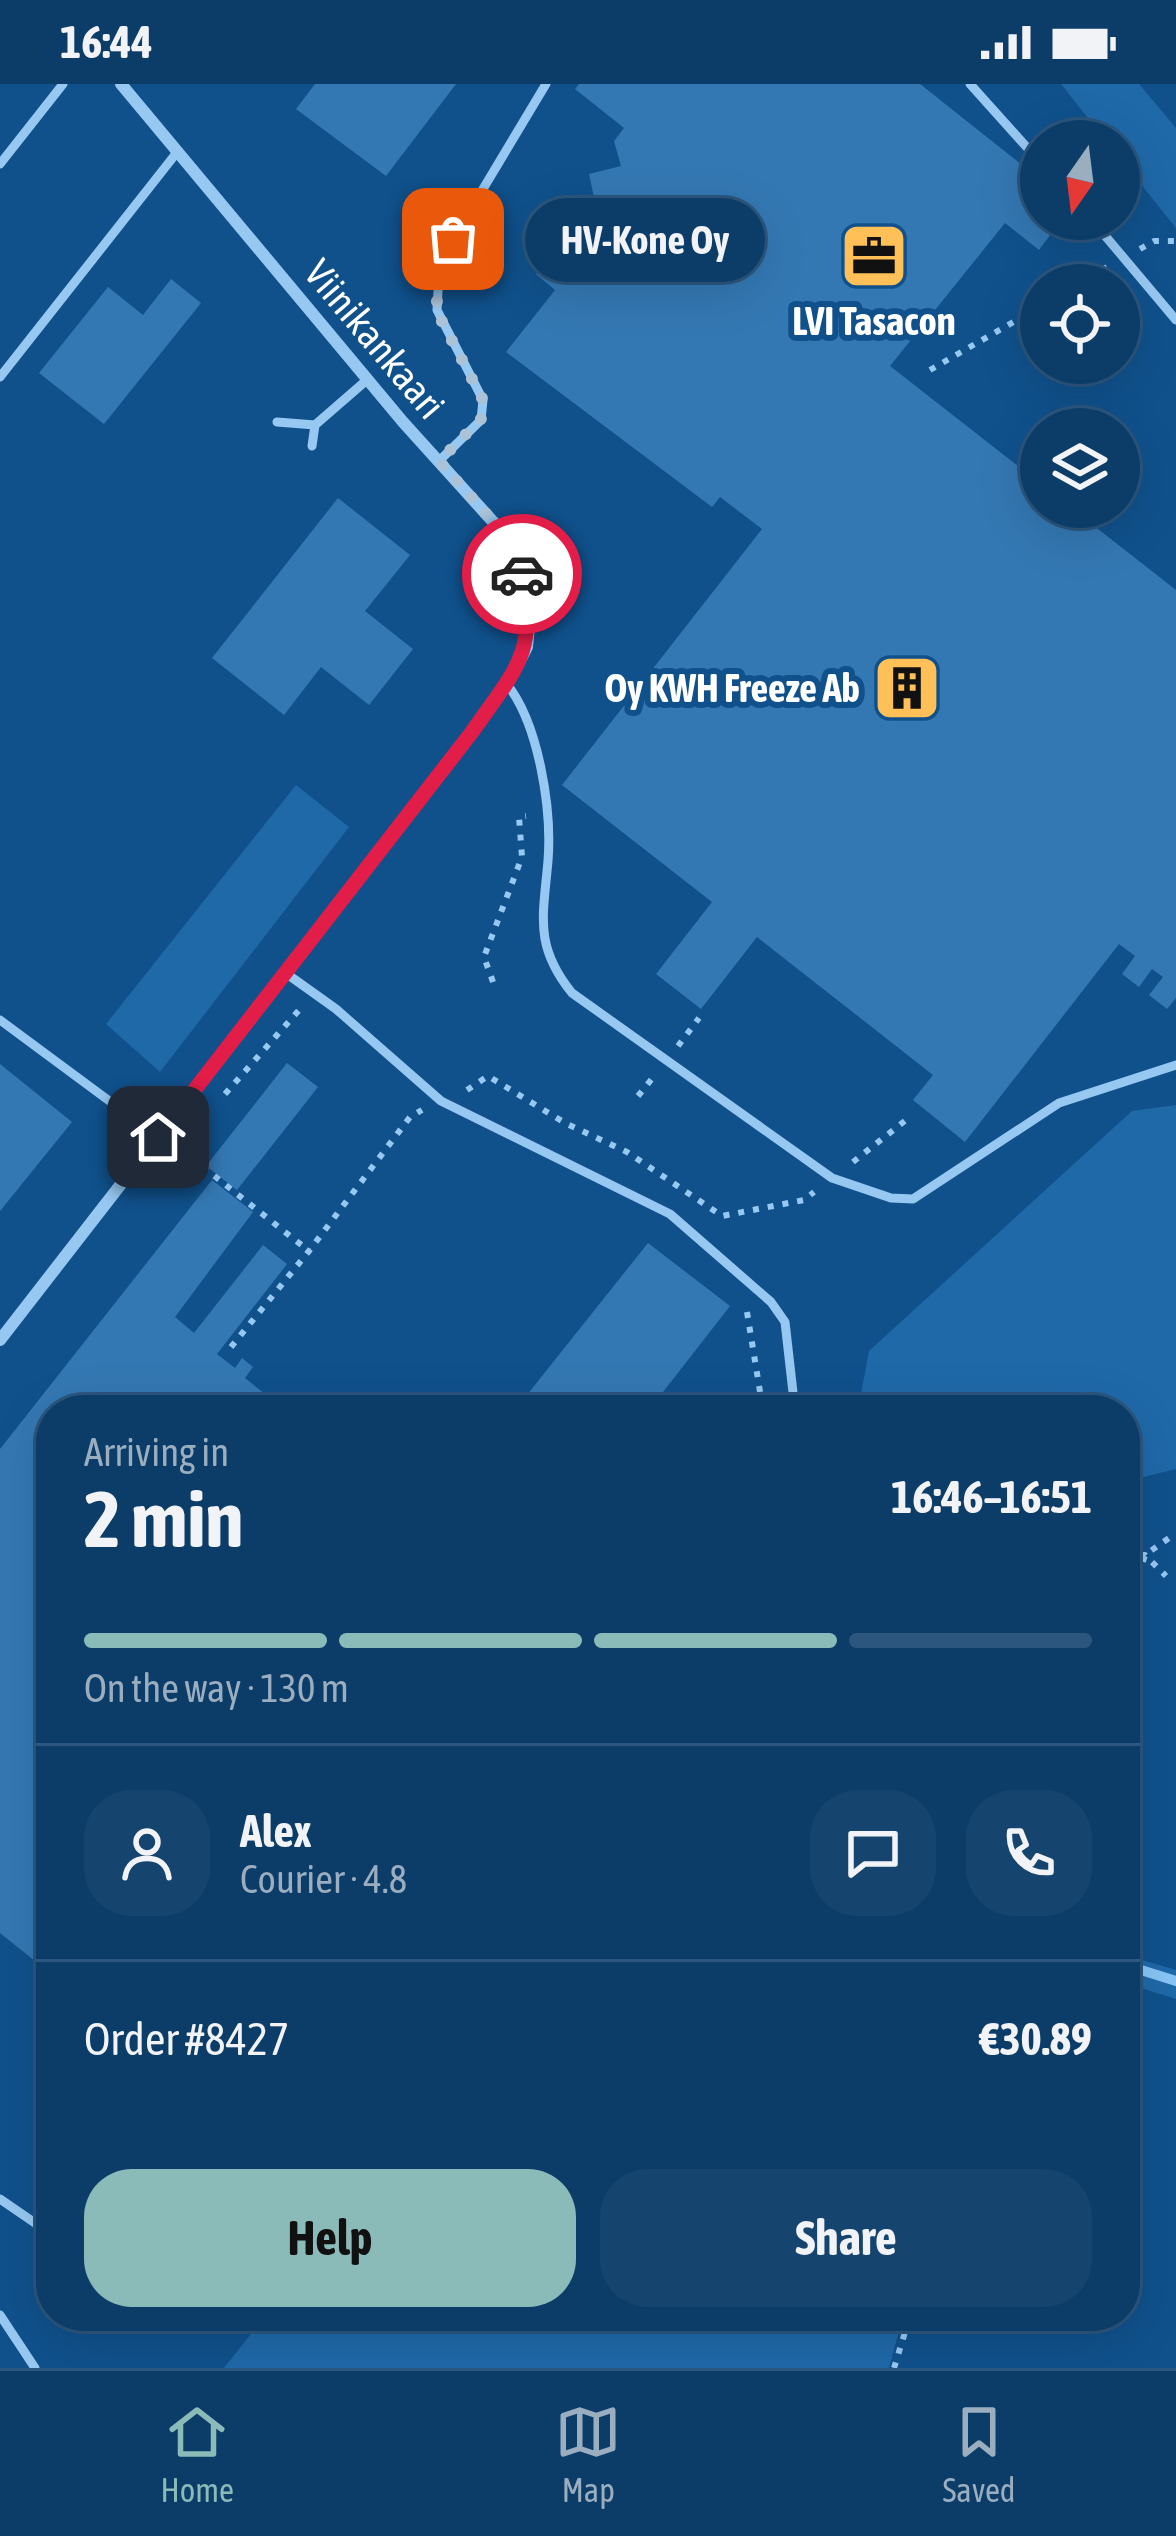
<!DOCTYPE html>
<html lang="en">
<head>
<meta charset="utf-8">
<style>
	body { margin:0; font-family:"Asap Condensed",sans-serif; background:#15446f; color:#f1f3f6; height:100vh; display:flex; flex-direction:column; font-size:45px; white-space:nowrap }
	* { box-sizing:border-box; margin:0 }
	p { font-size:39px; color:#9aaec0 }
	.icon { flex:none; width:66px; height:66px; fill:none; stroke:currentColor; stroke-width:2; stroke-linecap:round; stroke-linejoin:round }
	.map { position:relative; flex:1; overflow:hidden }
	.details { position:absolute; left:36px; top:1311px; width:1104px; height:936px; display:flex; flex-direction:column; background:#0c3d69; border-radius:48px; box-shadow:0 12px 48px #0002,0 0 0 3px #2c567d }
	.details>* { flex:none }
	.needle { width:78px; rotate:194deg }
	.fabs { position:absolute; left:1020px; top:36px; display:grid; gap:24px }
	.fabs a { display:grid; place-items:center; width:120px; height:120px; border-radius:50%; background:#0c3d69; box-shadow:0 12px 48px #0002,0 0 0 3px #2c567d; font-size:60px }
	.pin { position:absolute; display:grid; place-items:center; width:102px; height:102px; color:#fff; margin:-51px; border-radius:24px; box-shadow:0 6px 18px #0006 }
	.courier { position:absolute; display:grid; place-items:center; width:120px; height:120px; margin:-60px; border:9px solid #e11d48; border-radius:50%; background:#fff; color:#222; box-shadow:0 3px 15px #0007 }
	.bubble { position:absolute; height:84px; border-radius:42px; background:#0c3d69; box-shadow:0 12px 48px #0002,0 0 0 3px #2c567d; font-size:39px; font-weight:700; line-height:84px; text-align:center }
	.summary em { font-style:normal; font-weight:700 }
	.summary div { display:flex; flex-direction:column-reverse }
	.summary { display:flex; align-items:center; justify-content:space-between; height:204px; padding:0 48px }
	h1 { font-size:78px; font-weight:700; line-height:90px }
	.bar { display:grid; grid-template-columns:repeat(4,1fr); gap:18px 12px; align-content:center; height:144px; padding:0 48px }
	.bar i { height:15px; border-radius:9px; background:#2c567d }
	.bar .active { background:#8bbbb9 }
	.bar p { grid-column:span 4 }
	.line { display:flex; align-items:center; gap:30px; padding:0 48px; border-top:3px solid #2c567d }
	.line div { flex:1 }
	.round { display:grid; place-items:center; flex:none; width:126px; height:126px; border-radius:48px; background:#15446f }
	.action { display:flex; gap:24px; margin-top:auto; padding:24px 48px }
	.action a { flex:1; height:138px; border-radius:48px; background:#8bbbb9; color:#111; font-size:48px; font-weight:700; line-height:138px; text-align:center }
	.action a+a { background:#15446f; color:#f1f3f6 }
	.status { display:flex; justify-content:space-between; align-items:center; height:84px; padding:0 60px; background:#0c3d69; direction:ltr }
	.status svg { height:33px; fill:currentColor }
	.tabs { display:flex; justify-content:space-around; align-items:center; height:168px; border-top:3px solid #2c567d; background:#0c3d69; font-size:33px; color:#9aaec0 }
	.tabs a { display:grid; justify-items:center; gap:6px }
	.tabs .active { color:#8bbbb9 }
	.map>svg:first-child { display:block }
</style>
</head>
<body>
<div class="status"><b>16:44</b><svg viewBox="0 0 49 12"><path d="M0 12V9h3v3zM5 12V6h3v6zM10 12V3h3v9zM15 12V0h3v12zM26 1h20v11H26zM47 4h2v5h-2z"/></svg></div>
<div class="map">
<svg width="1176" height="2284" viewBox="0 0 1176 2284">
	<rect width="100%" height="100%" fill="#10518c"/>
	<g fill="#1f69a9">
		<polygon points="1061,0 1139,0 1176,44 1176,144 1119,73 1119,57 1106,57"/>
		<polygon points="296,701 349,743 160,988 106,940"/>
		<polygon points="1176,1021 1176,1385 1127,1397 1125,1404 1125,1326 858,1326 869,1267 1132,1027"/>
		<polygon points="1125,1871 1176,1886 1176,1915 1125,1899"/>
		<polygon points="265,2232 903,2232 889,2284 224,2284"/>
	</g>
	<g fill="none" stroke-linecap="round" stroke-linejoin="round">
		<polyline stroke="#88c5f6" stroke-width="10" points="1125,1881 1176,1897"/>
	</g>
	<g fill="#3478b3">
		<polygon points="315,0 456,0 386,92 296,25"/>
		<polygon points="579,0 920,0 1041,96 1041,135 1062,135 1039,166 1005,139 890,282 1041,400 1041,423 1070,423 1176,506 1176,914 1167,925 1149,911 1163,893 1152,885 1139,903 1122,890 1135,872 1119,860 965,1058 913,1016 933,991 757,853 701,925 656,890 712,818 562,701 762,445 720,413 712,423 506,268 555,206 536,190 540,184 536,158 569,152 562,125 595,118 589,90 621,82 614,57 624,44 575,5"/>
		<polygon points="171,195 201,219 104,340 39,289 108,203 143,231"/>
		<polygon points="338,414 410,471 365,527 413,565 369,621 321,583 284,631 212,574"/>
		<polygon points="287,979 318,1003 237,1106 206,1082"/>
		<polygon points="0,980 72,1038 0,1127"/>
		<polygon points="212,1096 253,1128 175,1233 194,1249 263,1161 287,1180 217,1270 235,1284 242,1274 253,1283 245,1294 285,1326 51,1326 51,1890 0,1849 0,1365"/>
		<polygon points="648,1159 730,1222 649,1326 515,1326"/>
	</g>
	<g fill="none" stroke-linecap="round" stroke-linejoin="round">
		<g stroke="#97c8f2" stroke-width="6" stroke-dasharray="6 9" stroke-linecap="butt">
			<polyline points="1140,165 1154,157 1176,157"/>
			<polyline points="1077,201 1107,183"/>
			<polyline points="930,286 1041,222"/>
			<polyline points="493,898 484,873 522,773 519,733 526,732"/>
			<polyline points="678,962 699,934"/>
			<polyline points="467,1006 488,992 565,1039 627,1068 722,1132 804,1116 814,1108"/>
			<polyline points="225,1010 300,925"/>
			<polyline points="638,1012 655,991"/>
			<polyline points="179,1064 309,1167"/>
			<polyline points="853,1078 911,1032"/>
			<polyline points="747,1228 763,1326"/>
			<polyline points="231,1263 309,1167 410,1033 422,1026"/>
			<polyline points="1125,1472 1145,1471 1166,1492"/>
			<polyline points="1125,1535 1145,1471 1176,1449"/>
			<polyline points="894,2284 910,2232"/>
		</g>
		<g stroke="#97c8f2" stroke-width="9">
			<polyline points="970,0 1041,79"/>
			<polyline points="0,80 63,0"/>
			<polyline points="1091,135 1176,236"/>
			<polyline points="0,293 178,67"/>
			<polyline points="277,338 315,341"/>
			<polyline points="312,362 315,341 368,295"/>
			<polyline points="439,377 481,336 483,316 437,226 439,189 453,155 546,0"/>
			<path d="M506,599C539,639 552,726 548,777C543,833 534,862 572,909L832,1094L891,1114L913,1115L1059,1019L1176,981"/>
			<polyline points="287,890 336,925 441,1017 670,1130 771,1218 785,1238 795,1326"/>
			<polyline points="0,936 158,1053"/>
			<polyline points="0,2115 51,2150"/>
			<polyline points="0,2231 35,2284"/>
		</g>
		<polyline stroke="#97c8f2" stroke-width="12" points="0,1256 472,648 514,588 527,563 530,534 515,462 403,338 121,0"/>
	</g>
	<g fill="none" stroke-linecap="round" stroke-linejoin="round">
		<polyline stroke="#abc2d7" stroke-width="12" stroke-dasharray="0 21.6" points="453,155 440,189 436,226 483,316 481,335 439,377 515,462 522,490"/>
		<path stroke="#e11d48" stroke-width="15" d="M158,1053L472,648C515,586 538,570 522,490"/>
	</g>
	<defs>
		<symbol id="office-square" viewBox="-11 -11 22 22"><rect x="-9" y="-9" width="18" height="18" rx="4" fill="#ffc058" stroke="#10518c"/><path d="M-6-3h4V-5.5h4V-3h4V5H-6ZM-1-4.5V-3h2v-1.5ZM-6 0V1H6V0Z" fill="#111"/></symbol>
		<symbol id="building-square" viewBox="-11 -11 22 22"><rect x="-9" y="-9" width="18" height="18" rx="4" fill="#ffc058" stroke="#10518c"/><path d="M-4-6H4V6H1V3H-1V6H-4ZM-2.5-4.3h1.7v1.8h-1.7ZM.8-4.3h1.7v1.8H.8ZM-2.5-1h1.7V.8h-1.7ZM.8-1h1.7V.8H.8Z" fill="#111"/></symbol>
	</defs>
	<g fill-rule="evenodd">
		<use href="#office-square" x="836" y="134" width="76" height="76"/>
		<use href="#building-square" x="869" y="566" width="76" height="76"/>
	</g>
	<g text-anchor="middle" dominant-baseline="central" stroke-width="12" stroke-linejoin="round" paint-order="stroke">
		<g font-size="39" font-weight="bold" fill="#fff" stroke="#10518c">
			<text x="874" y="237">LVI Tasacon</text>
			<text x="860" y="604" text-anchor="end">Oy KWH Freeze Ab</text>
		</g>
		<g font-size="39" fill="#fff" stroke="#10518c">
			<text transform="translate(375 255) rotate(50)">Viinikankaari</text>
		</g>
	</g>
</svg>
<div class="fabs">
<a><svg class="needle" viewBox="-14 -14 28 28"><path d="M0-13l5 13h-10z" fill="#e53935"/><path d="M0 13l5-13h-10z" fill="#9aaec0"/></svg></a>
<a><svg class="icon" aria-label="locate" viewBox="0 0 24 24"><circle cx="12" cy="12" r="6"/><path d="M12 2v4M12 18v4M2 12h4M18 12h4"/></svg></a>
<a><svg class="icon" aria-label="layers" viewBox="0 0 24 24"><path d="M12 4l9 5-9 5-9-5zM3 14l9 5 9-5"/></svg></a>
</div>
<div class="pin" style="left:453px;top:155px;background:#ea580c"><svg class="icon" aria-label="bag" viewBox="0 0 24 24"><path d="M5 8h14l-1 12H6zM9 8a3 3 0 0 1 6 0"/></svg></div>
<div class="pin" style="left:158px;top:1053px;background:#1f2937"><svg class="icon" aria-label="home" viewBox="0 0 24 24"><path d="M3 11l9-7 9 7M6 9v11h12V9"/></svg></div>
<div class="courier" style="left:522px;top:490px"><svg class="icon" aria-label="car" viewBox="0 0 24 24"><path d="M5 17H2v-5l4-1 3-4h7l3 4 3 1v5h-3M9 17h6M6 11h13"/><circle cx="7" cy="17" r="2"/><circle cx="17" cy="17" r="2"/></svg></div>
<div class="bubble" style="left:525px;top:114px;width:240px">HV-Kone Oy</div>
<section class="details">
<div class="summary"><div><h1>2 min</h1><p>Arriving in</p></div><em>16:46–16:51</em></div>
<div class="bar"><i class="active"></i><i class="active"></i><i class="active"></i><i></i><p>On the way · 130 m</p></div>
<div class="line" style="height:216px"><a class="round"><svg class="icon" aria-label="person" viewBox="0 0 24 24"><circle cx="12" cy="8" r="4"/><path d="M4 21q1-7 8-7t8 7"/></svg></a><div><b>Alex</b><p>Courier · 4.8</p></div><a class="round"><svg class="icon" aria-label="chat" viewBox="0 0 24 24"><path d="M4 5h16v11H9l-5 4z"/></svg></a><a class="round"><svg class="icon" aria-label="phone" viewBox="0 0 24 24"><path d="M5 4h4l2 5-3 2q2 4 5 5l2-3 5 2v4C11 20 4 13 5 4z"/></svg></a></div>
<div class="line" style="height:156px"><div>Order #8427</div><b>€30.89</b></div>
<div class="action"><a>Help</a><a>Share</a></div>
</section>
</div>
<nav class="tabs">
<a class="active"><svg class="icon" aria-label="home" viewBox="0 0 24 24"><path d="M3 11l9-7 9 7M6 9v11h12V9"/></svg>Home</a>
<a><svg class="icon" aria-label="map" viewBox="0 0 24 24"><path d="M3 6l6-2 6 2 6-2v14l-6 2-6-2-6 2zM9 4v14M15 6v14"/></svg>Map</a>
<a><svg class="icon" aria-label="saved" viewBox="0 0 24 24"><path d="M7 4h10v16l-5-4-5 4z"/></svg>Saved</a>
</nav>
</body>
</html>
